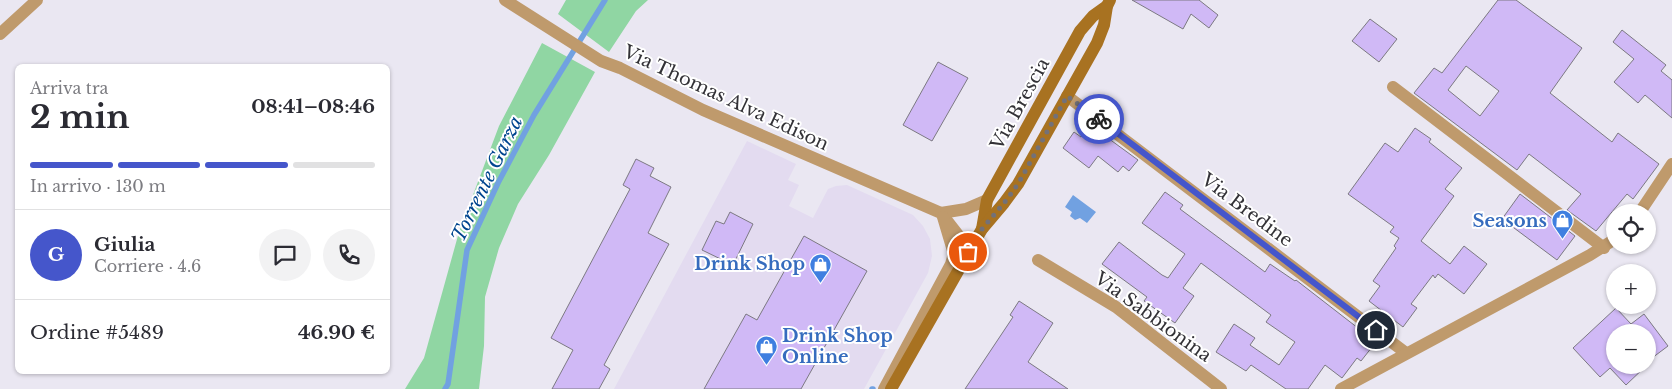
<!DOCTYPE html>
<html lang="it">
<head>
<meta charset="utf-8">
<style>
	body { margin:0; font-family:"Libre Baskerville",serif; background:#f2f2f3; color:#2b2b33; height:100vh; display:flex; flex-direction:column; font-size:19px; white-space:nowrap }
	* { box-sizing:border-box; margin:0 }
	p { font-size:16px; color:#7c7c81 }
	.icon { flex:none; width:28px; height:28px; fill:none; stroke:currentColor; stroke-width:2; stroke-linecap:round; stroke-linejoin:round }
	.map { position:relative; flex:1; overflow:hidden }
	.sheet { position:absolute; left:15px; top:64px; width:375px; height:310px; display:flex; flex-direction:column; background:#fff; border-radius:8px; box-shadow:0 1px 4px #0004 }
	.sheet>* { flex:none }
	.controls { position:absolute; left:1606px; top:204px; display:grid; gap:10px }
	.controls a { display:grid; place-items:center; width:50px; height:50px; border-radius:50%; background:#fff; box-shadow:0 1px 4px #0004; font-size:25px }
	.pin { position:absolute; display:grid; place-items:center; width:42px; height:42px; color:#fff; margin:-21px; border:2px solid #fff; border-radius:50%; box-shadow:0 1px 5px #0007 }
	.courier { position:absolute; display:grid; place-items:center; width:50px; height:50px; margin:-25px; border:4px solid #4556cb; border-radius:50%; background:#fff; color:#222; box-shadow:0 1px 6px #0007 }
	.summary em { font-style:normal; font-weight:700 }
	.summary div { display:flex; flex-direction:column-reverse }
	.summary { display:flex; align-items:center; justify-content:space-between; height:85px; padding:0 15px }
	h1 { font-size:32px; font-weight:700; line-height:38px }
	.bar { display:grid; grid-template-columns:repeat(4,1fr); gap:8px 5px; align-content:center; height:60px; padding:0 15px }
	.bar i { height:6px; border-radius:4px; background:#e1e1e2 }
	.bar .active { background:#4556cb }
	.bar p { grid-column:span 4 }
	.line { display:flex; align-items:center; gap:12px; padding:0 15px; border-top:1px solid #e1e1e2 }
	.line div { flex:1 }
	.round { display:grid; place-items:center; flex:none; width:52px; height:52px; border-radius:26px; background:#f2f2f3 }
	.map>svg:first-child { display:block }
</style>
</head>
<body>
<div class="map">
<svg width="1672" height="389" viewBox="0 0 1672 389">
	<rect width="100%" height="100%" fill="#eae7f2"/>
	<polygon fill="#e3dbf0" points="747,141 796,164 788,180 799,185 789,206 813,218 828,189 836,186 847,185 913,215 923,226 930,239 932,256 928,273 864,389 614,389"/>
	<g fill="#90d6a3">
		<polygon points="566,0 648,0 636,11 609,52 558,14"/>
		<polygon points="542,43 595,72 549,155 518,204 499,248 485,297 484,346 479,389 405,389 424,358 459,232 499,126"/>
	</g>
	<polygon fill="#71a1e1" points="1073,195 1096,212 1087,223 1080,218 1075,220 1070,216 1072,212 1065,207"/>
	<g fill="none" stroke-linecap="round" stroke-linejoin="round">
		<g stroke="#71a1e1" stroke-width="5.5">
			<polyline points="445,389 448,384 467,250 498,183 534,115 605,0"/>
			<polyline points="872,389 873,389"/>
		</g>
	</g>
	<g fill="#d0b9f6" stroke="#7c7982" fill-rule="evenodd">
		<polygon points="1132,0 1199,0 1218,15 1209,28 1191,14 1183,29"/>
		<path d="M1498,0H1516L1582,48L1550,93L1612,142L1618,133L1659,164L1633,199L1627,194L1596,231L1567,210L1581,194L1529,154L1517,170L1414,93L1434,68L1442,73ZM1466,66L1499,91L1480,116L1448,90Z"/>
		<polygon points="1370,19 1397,39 1379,62 1352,41"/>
		<polygon points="1622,30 1666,65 1661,71 1672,80 1672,118 1645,95 1638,103 1614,82 1634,59 1613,42"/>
		<polygon points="938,62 968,78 932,141 903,125"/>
		<polygon points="1090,125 1138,160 1129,171 1123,166 1118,172 1098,156 1089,168 1063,148 1074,132 1081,137"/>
		<polygon points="1415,128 1431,139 1429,142 1462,168 1445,189 1454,196 1421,241 1450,264 1464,246 1487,264 1464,294 1438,274 1435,278 1433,275 1411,304 1417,308 1403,327 1369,301 1380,286 1373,281 1396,248 1394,246 1399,238 1390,232 1394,227 1348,194 1385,143 1398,152"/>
		<polygon points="636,159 654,168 650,176 671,187 648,233 669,244 604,365 610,369 599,389 552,389 573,350 551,338 630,189 623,185"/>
		<polygon points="1165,192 1183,205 1180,209 1265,272 1270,264 1295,281 1296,280 1376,342 1361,361 1357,358 1342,378 1325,365 1308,389 1286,389 1251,365 1246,371 1216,352 1234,324 1255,338 1250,345 1279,365 1295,342 1266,322 1271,315 1201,263 1183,288 1194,296 1175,323 1144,301 1147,297 1102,264 1119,242 1162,275 1168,278 1185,254 1142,223"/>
		<polygon points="1520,194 1575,236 1557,260 1502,219"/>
		<polygon points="730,212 753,224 733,265 702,250 716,221 724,224"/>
		<polygon points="804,236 867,271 801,389 704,389 746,314 757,320"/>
		<polygon points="1019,301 1053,323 1028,362 1068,389 965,389 1013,317 1010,315"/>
		<polygon points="1616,308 1631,324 1644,314 1668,346 1648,361 1648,332 1615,332 1615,363 1613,365 1647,365 1626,385 1610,368 1600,377 1573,348"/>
	</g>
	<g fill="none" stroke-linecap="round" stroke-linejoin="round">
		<g stroke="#bf9a6c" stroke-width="12">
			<polyline points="505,0 601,61 620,68 703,110 941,213 962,240 968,253"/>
			<polyline points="0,34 37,0"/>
			<polyline points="1393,87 1604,248"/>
			<polyline points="1067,96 1406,353"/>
			<polyline points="941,213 966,209 987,200"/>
			<polyline points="1038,260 1116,307 1221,389"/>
			<polyline points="884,389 951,264 954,254 943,217"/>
		</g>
		<g stroke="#bf9a6c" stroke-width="12">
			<polyline points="1640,212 1672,164"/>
			<polyline points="1341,389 1590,255 1615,239"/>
		</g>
		<g stroke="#a87221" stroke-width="12">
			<polyline points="982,229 987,200 1080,31 1093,16 1107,6"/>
			<polyline points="891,389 982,229 1004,203 1018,184 1097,43 1104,25 1107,6 1110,0"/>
		</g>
	</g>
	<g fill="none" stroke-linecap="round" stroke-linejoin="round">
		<polyline stroke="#737178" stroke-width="5" stroke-dasharray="0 9" points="968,252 982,229 1004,203 1018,184 1067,96 1099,119"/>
		<polyline stroke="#4556cb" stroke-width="6" points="1099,119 1376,330"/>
	</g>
	<defs>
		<symbol id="shop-pin" viewBox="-11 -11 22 30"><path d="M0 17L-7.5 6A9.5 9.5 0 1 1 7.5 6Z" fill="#3f7fe0" stroke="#fff"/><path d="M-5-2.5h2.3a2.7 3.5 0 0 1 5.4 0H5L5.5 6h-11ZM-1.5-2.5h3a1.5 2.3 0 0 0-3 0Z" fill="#fff"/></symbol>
	</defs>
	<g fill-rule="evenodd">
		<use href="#shop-pin" x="1550" y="208" width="25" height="34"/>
		<use href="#shop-pin" x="808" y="252" width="25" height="34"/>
		<use href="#shop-pin" x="754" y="334" width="25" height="34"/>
	</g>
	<g text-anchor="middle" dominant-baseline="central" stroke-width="4" stroke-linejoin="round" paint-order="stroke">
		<g font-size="18" fill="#333237" stroke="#fff">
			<text transform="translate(726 98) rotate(25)">Via Thomas Alva Edison</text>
			<text transform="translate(1020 104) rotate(-61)">Via Brescia</text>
			<text transform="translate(1247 210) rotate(37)">Via Bredine</text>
			<text transform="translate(1153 317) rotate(36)">Via Sabbionina</text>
		</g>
		<g font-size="18" font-weight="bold" fill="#366cbe" stroke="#fff" text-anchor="end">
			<text x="1547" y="221">Seasons</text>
			<text x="805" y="264">Drink Shop</text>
			<text x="782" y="336" text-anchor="start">Drink Shop<tspan x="782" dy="21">Online</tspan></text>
		</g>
		<g font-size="19" font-style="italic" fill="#00458f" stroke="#fff">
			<text transform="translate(487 179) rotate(-64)">Torrente Garza</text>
		</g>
	</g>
</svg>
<div class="controls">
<a><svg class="icon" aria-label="locate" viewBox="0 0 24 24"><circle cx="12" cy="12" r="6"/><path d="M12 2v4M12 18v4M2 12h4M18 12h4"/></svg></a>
<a>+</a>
<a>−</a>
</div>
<div class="pin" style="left:968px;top:252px;background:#ea580c"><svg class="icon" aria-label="bag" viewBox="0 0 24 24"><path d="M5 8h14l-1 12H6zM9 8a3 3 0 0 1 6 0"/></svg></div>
<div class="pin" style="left:1376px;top:330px;background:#1f2937"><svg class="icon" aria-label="home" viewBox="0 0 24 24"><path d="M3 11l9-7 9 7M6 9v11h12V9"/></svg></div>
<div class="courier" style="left:1099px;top:119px"><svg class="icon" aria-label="bike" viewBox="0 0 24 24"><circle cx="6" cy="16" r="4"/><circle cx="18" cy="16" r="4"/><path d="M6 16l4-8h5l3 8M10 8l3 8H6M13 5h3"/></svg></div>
<section class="sheet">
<div class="summary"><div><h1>2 min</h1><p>Arriva tra</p></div><em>08:41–08:46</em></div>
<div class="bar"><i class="active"></i><i class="active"></i><i class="active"></i><i></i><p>In arrivo · 130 m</p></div>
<div class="line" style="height:90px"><b class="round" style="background:#4556cb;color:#fff">G</b><div><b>Giulia</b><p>Corriere · 4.6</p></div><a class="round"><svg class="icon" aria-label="chat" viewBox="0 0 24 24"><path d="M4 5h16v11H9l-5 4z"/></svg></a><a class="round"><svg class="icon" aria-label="phone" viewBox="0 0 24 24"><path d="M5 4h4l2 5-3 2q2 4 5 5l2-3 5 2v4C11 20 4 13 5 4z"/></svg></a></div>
<div class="line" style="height:65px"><div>Ordine #5489</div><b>46.90 €</b></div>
</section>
</div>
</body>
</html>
